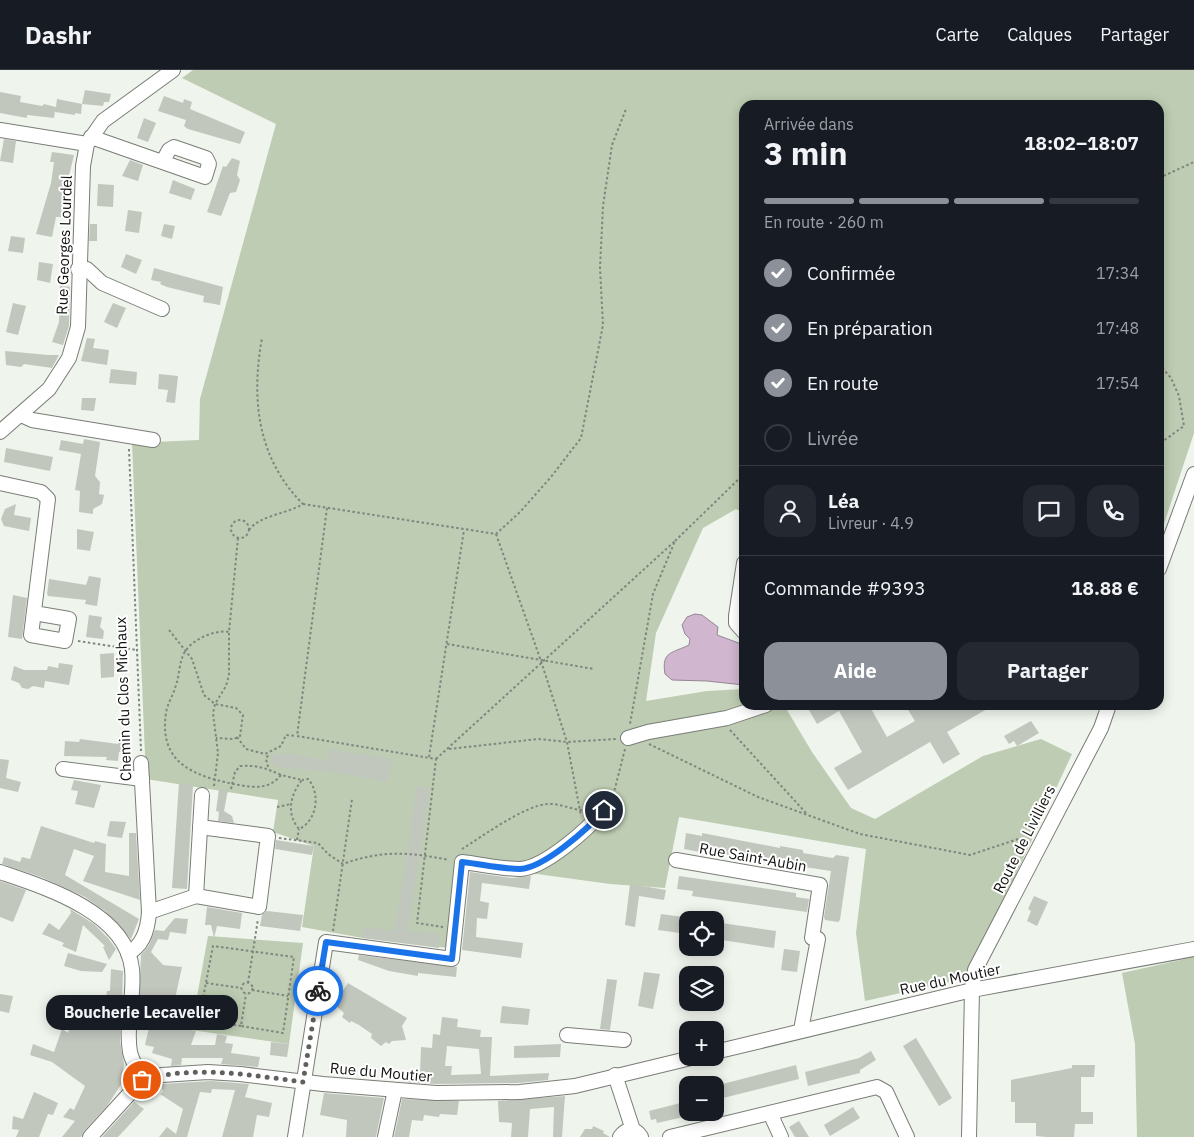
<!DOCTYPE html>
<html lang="fr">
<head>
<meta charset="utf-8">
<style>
	body { margin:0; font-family:"IBM Plex Sans",sans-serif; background:#242831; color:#f1f3f6; height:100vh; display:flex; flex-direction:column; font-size:19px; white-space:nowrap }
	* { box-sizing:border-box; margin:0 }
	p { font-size:16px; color:#9ea1a6 }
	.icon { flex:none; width:28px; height:28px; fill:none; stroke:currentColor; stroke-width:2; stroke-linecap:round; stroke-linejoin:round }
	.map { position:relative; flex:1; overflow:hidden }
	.details { position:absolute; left:739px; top:30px; width:425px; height:610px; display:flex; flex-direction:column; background:#171b24; border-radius:15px; box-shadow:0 2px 12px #0003 }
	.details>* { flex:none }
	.tools { position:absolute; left:679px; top:841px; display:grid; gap:10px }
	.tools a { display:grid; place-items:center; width:45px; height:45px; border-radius:10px; background:#171b24; box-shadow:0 2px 12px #0003; font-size:25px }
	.pin { position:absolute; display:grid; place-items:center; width:42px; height:42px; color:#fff; margin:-21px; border:2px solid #fff; border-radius:50%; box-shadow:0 1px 5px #0007 }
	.courier { position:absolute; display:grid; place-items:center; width:50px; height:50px; margin:-25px; border:4px solid #1a73e8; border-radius:50%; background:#fff; color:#222; box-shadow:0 1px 6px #0007 }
	.bubble { position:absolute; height:35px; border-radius:15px; background:#171b24; box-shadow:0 2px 12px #0003; font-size:16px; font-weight:700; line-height:35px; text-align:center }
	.summary em { font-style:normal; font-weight:700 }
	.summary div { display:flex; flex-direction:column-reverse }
	.summary { display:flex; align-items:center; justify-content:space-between; height:85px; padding:0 25px }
	h1 { font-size:32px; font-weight:700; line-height:38px }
	.bar { display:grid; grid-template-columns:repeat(4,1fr); gap:8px 5px; align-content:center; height:60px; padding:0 25px }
	.bar i { height:6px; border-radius:4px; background:#363941 }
	.bar .on { background:#8c9099 }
	.bar p { grid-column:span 4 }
	.line { display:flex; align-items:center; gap:12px; padding:0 25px; border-top:1px solid #363941 }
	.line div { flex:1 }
	.round { display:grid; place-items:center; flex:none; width:52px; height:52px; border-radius:15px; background:#242831 }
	ol { padding:0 25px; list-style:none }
	li { display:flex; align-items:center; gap:15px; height:55px }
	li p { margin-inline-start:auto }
	li .icon { padding:5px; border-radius:50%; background:#8c9099; color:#fff; stroke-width:4 }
	li:last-child { color:#9ea1a6 }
	li i { width:28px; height:28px; border:2px solid #363941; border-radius:50% }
	.primary-button { display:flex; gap:10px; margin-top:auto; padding:10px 25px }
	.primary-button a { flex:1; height:58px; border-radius:15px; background:#8c9099; color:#fff; font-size:20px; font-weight:700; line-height:58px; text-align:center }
	.primary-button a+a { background:#242831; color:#f1f3f6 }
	header { display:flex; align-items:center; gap:30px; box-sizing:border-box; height:70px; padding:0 25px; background:#171b24; border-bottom:1px solid #363941 }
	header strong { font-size:24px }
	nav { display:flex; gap:28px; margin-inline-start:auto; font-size:18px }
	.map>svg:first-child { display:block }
</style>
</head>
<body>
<header>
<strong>Dashr</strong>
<nav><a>Carte</a><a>Calques</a><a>Partager</a></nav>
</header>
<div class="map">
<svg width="1194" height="1067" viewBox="0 0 1194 1067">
	<rect width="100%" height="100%" fill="#eff4ec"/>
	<g fill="#bdccb2">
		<polygon points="193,0 1194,0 1194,363 1159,469 1159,35 744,35 744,443 736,439 703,458 656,563 646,631 707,621 744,619 744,635 784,635 812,682 851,738 875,749 983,686 1041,669 1072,684 1017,802 966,903 958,910 865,931 856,863 866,779 679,747 665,818 610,814 465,794 457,879 363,868 302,857 314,776 273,762 278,730 146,709 132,373 199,370 200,329 276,54 182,8"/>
		<polygon points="208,866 303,873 289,974 191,960"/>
		<polygon points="1194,887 1194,1067 1137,1067 1135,974 1122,903"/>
	</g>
	<path fill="#d0b6cf" stroke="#968595" d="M695,544L702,545L718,557L717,565L744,575V615L707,611L672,610L665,604C661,581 673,583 689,575L690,569L685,564L682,555L687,547Z"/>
	<g fill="#c2c7be" fill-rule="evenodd">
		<polygon points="85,20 111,24 109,32 104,32 103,36 82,34"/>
		<polygon points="0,22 21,26 20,32 42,36 44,34 56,37 57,29 82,34 81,44 75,43 75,45 55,42 55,40 54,48 27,45 27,48 0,43"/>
		<polygon points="164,26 183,33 184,29 192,32 190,39 245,62 240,74 188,59 184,56 186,50 158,41"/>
		<polygon points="144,48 156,53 148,72 137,68"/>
		<polygon points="4,69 16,71 13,93 0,91"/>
		<polygon points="52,82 74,85 69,106 65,105 61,147 56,147 52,167 36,164 51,113 54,92 50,92"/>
		<polygon points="232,88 240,91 237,105 240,110 236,122 230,123 221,146 207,142 223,96 226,97"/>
		<polygon points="130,90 143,95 138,111 122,106"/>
		<polygon points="173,110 195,119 191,130 169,123"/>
		<polygon points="98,114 114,115 113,137 97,136"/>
		<polygon points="128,140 142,142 139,163 125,161"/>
		<polygon points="90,154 97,154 97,171 89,171"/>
		<polygon points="164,154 175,156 172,169 161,166"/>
		<polygon points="11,166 25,168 23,183 8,181"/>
		<polygon points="126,184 142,190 136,204 121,197"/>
		<polygon points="39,192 53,194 50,213 37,210"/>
		<polygon points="154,198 223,217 220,235 203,232 204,226 167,217 160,214 161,212 151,210"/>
		<polygon points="60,215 70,217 69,256 63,275 52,272 59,252"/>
		<polygon points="13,233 26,236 18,265 6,262"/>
		<polygon points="113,233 126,238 117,258 104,252"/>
		<polygon points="87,268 95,269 93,278 109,280 107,295 81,291"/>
		<polygon points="5,281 48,285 59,285 52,298 24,294 21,297 6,295"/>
		<polygon points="111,299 137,302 136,315 109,313"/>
		<polygon points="159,304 178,306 175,333 166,332 168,320 158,319"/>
		<polygon points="82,328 96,328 94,341 81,340"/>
		<polygon points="84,369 100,372 95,406 100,412 99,424 104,425 102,434 93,439 93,444 79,442 80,421 75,420 81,384 59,380 61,370 83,374"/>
		<polygon points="6,378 53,387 50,401 4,392"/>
		<polygon points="16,434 14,445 31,448 29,461 4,456 1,449 5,439"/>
		<polygon points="77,459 94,462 90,481 77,479"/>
		<polygon points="89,506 101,508 97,536 85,534 86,530 48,526 47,524 49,509 86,515"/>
		<polygon points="13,525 27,528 22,569 8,567"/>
		<polygon points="89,545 102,547 100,557 104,561 103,569 86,567"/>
		<polygon points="114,583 114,607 101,608 100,584"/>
		<polygon points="59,593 73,595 69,615 45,611 44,618 33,616 28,619 22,618 19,613 11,610 14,596 24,600 47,600 48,596 58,598"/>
		<polygon points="806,635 869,635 887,667 915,651 905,635 935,635 936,638 942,635 994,635 947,662 960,684 943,694 930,672 848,720 834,698 862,682 839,641 817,654"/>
		<polygon points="1031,651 1039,663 1017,676 1014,671 1009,674 1004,666"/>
		<polygon points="80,669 118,674 119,670 132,671 131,683 119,682 118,691 106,690 107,687 64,686 65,671 79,672"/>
		<polygon points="329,679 392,689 388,712 332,702 276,697 270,692 272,685 284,683 328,690"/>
		<polygon points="0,689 9,690 6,708 21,712 18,722 0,718"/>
		<polygon points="74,710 101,715 94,738 75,734 78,721 71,720"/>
		<polygon points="179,713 193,715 187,819 172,818"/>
		<polygon points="416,716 430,718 408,861 440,864 439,878 363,868 364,857 394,861 408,781"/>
		<polygon points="219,719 228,720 224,741 232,746 234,753 218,751 219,742 216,741"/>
		<polygon points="110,751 126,752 122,768 107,766"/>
		<polygon points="41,756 94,773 95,771 106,774 105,802 129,806 129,763 136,763 140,830 83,811 94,786 74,779 65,805 139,849 131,869 105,841 85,827 41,807 2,794 4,787 20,792 22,787 30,789"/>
		<polygon points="686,763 702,766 702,763 780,778 780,776 803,780 803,783 833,788 836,785 849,787 840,850 838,852 825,850 824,847 831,801 778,793 777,795 700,779 700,782 684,779"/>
		<polygon points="276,770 314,776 312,785 275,779"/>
		<polygon points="470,802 512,808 531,806 529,819 482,813 480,831 489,833 487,849 477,848 476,867 523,873 521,888 462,880"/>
		<polygon points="679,806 796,823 796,827 809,829 807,842 692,826 693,821 677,819"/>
		<polygon points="0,811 26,820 13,852 0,847"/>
		<polygon points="630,814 666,820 664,830 639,826 635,857 625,855"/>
		<polygon points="1034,826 1048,832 1037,856 1027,851 1031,841 1028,839"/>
		<polygon points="207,837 242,843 240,859 217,856 214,868 211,855 205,855"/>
		<polygon points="70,839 94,854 108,868 116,879 109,890 103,877 105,876 83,855 76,882 62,876 64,873 42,864 49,853 59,860 71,843"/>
		<polygon points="267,841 303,845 300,861 260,856 262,845"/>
		<polygon points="661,844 683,847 680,863 658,860"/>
		<polygon points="175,848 188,849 186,864 170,862 168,870 158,869 151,882 163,895 182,897 169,956 196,961 191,975 215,975 217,964 227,966 225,973 233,974 231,983 260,987 258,997 221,994 223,988 182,988 181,995 171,996 172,989 152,983 154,977 145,975 149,958 138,955 141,885 149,875 155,860 164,861"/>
		<polygon points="715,852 776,861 774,878 715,869"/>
		<polygon points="784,879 800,881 797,902 781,900"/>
		<polygon points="68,883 86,888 107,894 102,902 81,901 64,896"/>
		<polygon points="359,885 457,897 456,907 418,903 418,906 389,901 358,890"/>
		<polygon points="111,899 123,901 122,935 115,933 112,952 120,953 120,972 124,993 122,1013 107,1036 84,1061 81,1067 62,1067 75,1051 63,1047 70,1038 74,1040 85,1016 52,992 30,985 33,974 54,982 62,959 68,963 73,948 94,949 95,938 104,939 107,921 110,921"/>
		<polygon points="644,902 660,904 653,939 638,936"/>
		<polygon points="607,909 617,910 610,960 600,959"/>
		<polygon points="348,913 407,948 402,956 406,970 392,971 389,974 386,972 381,976 371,968 372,964 359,955 351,951 350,953 342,947 344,943 334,934"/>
		<polygon points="0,924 13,926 9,943 0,941"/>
		<polygon points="502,936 530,939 528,955 500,953"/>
		<path d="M442,947L458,949L457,957L481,960L480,967H492L490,1006L549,1003L548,1010L519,1013L436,1014L403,1012L404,1003L420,1004L421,977L432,978L433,964L440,965ZM447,976L479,979L481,1004L451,1005L452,996H445Z"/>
		<polygon points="916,968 952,1028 939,1036 903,976"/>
		<polygon points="271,972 289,974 287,987 270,985"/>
		<polygon points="561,974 560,987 514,988 514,976"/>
		<polygon points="871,981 876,990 860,1000 860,1003 808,1016 805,1002 859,988"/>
		<polygon points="796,995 799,1009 715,1030 715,1016"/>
		<polygon points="1072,995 1095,995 1094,1007 1081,1007 1081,1042 1093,1042 1093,1054 1075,1054 1074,1067 1046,1067 1036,1066 1036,1053 1015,1053 1015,1032 1011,1032 1011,1010 1072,998"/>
		<polygon points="212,1011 249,1014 245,1027 272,1033 269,1047 257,1045 253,1067 222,1067 235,1020 212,1019 211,1023 200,1022 187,1067 159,1067 167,1057 176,1064 183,1039 160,1024 163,1022 161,1014"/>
		<polygon points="34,1022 58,1033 53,1045 48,1044 39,1067 16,1067 19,1060 12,1059 13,1046 23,1049"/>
		<polygon points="324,1023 384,1028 376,1067 346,1067 347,1050 320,1045"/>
		<polygon points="565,1026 562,1067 553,1067 554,1037 530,1039 528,1067 511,1067 512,1053 499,1052 498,1031"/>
		<polygon points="402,1029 459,1031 457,1045 440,1044 439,1047 424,1045 423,1051 412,1050 409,1067 394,1067"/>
		<polygon points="688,1031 688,1046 657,1053 656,1049 651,1050 649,1041"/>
		<polygon points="134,1032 144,1039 118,1067 102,1067"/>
		<polygon points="853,1037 860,1048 830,1066 824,1055"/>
		<polygon points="799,1051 809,1067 795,1067 789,1057"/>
		<polygon points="593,1056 604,1061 603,1063 610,1067 580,1067 585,1059 592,1059"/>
	</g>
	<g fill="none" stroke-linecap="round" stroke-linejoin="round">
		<defs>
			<g id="minor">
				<polyline points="0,60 87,74"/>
				<polyline points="91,67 205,107 209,94 206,88 174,77 169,80 163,91"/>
				<polyline points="78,199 87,199 102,213 162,239"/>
				<polyline points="21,345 32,350 153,370"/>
				<polyline points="0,362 49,319 69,288 78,257 83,96 87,74 103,51 173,0"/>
				<polyline points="0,413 41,422 48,429 31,565 65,571 69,549 34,543"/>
				<polyline points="744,493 736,546 736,553 744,562"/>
				<polyline points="1159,499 1194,404"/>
				<polyline points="628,668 648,662 727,648 766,635"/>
				<polyline points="63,699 142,709"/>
				<polyline points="676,790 820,815 812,868 818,869 801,960"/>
				<path d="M0,802C44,817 126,842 132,899C135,926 125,954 130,982C132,992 139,1001 142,1010"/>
				<polyline points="196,826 259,837 268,766 200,757"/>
				<polyline points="149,842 196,826 202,725"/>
				<path d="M128,883C143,876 148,858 149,842L141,693"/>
				<polyline points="567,965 624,970"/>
				<polyline points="715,982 972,920 1194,879"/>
				<polyline points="615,1005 633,1060"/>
				<polyline points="770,1043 781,1067"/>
				<polyline points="90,1067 142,1010 162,1005 208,1002 240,1004 323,1014 436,1023 520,1022 575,1016 691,988"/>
				<path d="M295,1067L326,872L452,889L462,792C480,794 501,799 520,799C545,798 589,758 604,740"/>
				<polyline points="385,1067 395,1020"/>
				<path d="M620,1067C626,1058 636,1058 641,1067"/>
				<polyline points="670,1067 877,1017 886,1022 907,1067"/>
				<polyline points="969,1067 972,920 975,900 1101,658 1109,635"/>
			</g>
		</defs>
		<use href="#minor" stroke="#797d76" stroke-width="16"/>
		<g stroke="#81857f" stroke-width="2" stroke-dasharray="2.5 2.5" stroke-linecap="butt">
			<polyline points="1159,108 1194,92"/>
			<polyline points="1159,294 1171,308 1179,326 1184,356 1159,374"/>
			<polyline points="129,379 141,681"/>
			<polyline points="303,434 496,464 520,442 551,407 581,368 603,255 600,198 603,136 612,75 626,39"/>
			<polyline points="327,438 297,666 436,689 417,853 443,857"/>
			<circle cx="240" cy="459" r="9"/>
			<path d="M249,460C260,445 287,444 303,434C257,388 251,329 262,268"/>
			<polyline points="496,464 541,591 567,672 581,746"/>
			<path d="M238,468L229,562C214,559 187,571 182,588C179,597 179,608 175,618C173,626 167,634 166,643C158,695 197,707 239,715C255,718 270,719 281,705L302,710C290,725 286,744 299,759C317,751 321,723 308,709L302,710"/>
			<polyline points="675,471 744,404"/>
			<polyline points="169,560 192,589 204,625 215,634 236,638 243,645 240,666 234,669 216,668"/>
			<polyline points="78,571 137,580"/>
			<polyline points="447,574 594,599"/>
			<polyline points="730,660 806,743"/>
			<polyline points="237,667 246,679 265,684 281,676 286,665 296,666"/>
			<polyline points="649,674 758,727 860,764 970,785 1018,769"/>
			<polyline points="449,679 538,669 567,672 616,669"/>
			<polyline points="429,687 464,460"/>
			<polyline points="436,689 675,471 653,524 630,654"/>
			<polyline points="268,697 266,689 269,683"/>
			<polyline points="214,716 218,683 213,643 215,634 226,616 229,605 229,563"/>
			<path d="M231,719L235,702L240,696C257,695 266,698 281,705"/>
			<polyline points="612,730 625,679"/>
			<polyline points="277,737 291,734"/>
			<path d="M279,768L318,773L328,784L343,794C381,780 410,782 449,790"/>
			<polyline points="297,770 299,759"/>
			<path d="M462,779C483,766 525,735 548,734C561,733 573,741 587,740"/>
			<polyline points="333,861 352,729"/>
			<circle cx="247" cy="918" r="5.5"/>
			<polyline points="206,913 241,918"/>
			<polyline points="248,913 258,849"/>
			<polyline points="252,920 288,926"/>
			<polyline points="241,956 199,949 213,876 294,887 283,963 241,956 246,924"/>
		</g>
		<use href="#minor" stroke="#fff" stroke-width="14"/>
	</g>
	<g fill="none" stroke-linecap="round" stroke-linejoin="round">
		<path stroke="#5e615c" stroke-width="5" stroke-dasharray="0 9" d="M142,1010C193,995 251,1005 303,1012L318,921"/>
		<path stroke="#1a73e8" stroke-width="6" d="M318,921L326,872L452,889L462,792C481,794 501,799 520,799C544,798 589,758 604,740"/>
	</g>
	<g text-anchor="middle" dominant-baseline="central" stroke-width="4" stroke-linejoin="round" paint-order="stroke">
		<g font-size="15" fill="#10120f" stroke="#fff">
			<text transform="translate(64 175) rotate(-88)">Rue Georges Lourdel</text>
			<text transform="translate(123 629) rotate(-92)">Chemin du Clos Michaux</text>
			<text transform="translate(1024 769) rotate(-63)">Route de Livilliers</text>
			<text transform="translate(753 787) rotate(10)">Rue Saint-Aubin</text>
			<text transform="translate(950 909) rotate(-12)">Rue du Moutier</text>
			<text transform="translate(381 1002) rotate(5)">Rue du Moutier</text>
		</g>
	</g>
</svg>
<div class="tools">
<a><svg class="icon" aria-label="locate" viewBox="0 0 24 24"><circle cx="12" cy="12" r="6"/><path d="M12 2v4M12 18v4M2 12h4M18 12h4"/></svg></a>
<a><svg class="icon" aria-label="layers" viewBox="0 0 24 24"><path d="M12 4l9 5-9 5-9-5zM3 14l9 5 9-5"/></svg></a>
<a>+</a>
<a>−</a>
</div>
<div class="pin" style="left:142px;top:1010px;background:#ea580c"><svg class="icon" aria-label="bag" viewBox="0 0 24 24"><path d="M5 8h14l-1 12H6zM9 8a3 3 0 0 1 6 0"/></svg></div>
<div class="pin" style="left:604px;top:740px;background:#1f2937"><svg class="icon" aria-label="home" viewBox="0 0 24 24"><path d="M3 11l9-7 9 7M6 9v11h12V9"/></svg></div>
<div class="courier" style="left:318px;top:921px"><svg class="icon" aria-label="bike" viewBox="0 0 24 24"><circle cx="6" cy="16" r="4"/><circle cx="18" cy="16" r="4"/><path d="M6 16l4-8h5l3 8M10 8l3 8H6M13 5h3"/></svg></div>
<div class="bubble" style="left:46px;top:925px;width:192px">Boucherie Lecavelier</div>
<section class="details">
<div class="summary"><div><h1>3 min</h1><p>Arrivée dans</p></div><em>18:02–18:07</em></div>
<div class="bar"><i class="on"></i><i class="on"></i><i class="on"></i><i></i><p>En route · 260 m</p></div>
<ol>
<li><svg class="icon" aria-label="check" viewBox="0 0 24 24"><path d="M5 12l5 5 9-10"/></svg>Confirmée<p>17:34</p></li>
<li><svg class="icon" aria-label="check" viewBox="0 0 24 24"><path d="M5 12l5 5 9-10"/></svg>En préparation<p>17:48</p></li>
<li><svg class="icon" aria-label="check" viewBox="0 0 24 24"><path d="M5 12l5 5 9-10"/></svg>En route<p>17:54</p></li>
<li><i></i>Livrée</li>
</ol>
<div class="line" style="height:90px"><a class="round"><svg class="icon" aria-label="person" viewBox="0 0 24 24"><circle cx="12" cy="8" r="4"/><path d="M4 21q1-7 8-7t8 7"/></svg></a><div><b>Léa</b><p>Livreur · 4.9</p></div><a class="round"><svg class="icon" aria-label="chat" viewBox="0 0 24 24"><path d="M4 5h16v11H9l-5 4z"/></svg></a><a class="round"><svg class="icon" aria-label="phone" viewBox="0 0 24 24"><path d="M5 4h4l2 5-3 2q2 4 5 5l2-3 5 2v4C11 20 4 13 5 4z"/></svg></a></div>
<div class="line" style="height:65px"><div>Commande #9393</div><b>18.88 €</b></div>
<div class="primary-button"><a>Aide</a><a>Partager</a></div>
</section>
</div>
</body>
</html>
